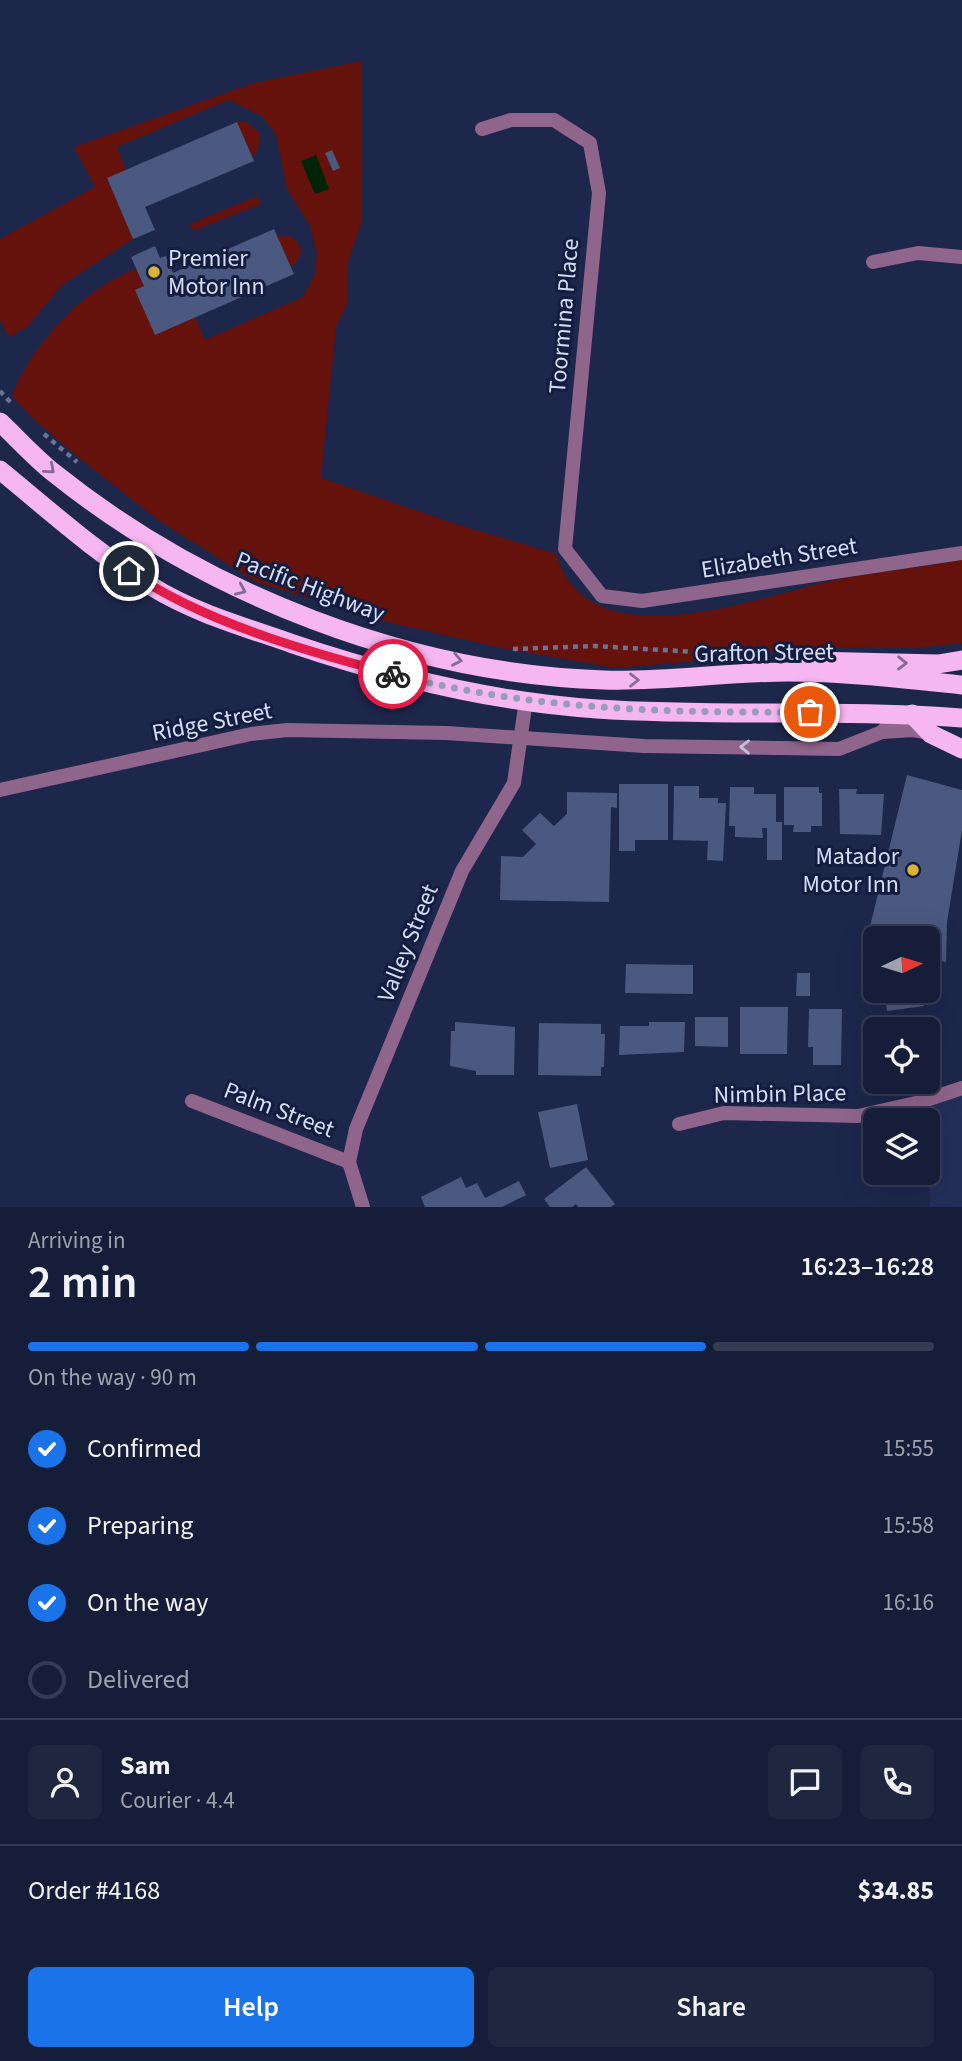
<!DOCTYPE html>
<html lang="en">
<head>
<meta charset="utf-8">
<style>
	body { margin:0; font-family:"Source Sans 3",sans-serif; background:#1f2640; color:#f1f3f6; height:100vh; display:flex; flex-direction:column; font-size:26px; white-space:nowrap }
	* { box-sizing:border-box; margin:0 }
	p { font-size:23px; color:#9ea2ae }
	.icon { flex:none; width:38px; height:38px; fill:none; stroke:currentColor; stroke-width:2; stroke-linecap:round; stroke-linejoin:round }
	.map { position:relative; height:1207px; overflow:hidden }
	.drawer { display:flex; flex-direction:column; background:#161d38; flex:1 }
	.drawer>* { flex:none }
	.needle { width:46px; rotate:86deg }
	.fabs { position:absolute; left:863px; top:926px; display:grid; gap:14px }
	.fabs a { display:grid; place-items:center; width:77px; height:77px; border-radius:10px; background:#161d38; box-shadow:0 7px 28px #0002,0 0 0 2px #353b53; font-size:35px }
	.pin { position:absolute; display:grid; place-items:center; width:60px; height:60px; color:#fff; margin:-30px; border:4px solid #fff; border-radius:50%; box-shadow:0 2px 7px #0007 }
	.courier { position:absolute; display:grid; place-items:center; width:70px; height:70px; margin:-35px; border:5px solid #e11d48; border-radius:50%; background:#fff; color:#222; box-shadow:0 2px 9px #0007 }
	.head em { font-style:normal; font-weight:600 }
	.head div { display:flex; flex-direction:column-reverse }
	.head { display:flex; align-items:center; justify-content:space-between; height:119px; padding:0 28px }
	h1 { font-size:46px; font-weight:600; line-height:52px }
	.bar { display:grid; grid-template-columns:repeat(4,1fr); gap:10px 7px; align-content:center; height:84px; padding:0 28px }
	.bar i { height:9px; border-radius:5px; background:#353b53 }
	.bar .selected { background:#1a73e8 }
	.bar p { grid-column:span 4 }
	.line { display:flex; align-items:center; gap:18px; padding:0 28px; border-top:2px solid #353b53 }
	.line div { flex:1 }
	.round { display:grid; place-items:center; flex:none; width:74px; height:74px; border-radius:10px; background:#1f2640 }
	ol { padding:0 28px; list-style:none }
	li { display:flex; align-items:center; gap:21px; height:77px }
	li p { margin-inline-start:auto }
	li .icon { padding:7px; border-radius:50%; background:#1a73e8; color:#fff; stroke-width:4 }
	li:last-child { color:#9ea2ae }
	li i { width:38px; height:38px; border:4px solid #353b53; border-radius:50% }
	.button { display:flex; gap:14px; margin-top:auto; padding:14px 28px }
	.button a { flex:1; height:80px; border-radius:10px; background:#1a73e8; color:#fff; font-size:28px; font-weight:600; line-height:80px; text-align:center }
	.button a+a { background:#1f2640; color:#f1f3f6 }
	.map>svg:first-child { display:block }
</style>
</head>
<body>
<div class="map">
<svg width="962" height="1207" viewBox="0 0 962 1207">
	<rect width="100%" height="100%" fill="#1d274b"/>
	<polygon fill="#232f59" points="962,1087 962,1207 930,1207 928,1120 922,1120 920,1102"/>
	<g fill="#64120b">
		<path d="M361,61V223L348,262L347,304L336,327L321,478L456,524L556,554C588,664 758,597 835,580C876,571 920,568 962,560V643L915,648L807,647L730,658L616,668L501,648L391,623L256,582L158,520L84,462L32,418L12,396C31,345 85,287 136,269L144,286L135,290L195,317L205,340L303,297L315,274L317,254L310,226L287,189L276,135L262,116L228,100L117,147L126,170L107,179L133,239L62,285L27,327L9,337L0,320V239L95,187L74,147L254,83Z"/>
		<polygon points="237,122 246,122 260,133 258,151 252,157"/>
		<polygon points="257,196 261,204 193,231 190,224"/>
		<path d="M288,235C304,243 305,256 291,267L277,237Z"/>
	</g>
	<polygon fill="#002408" points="316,155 329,189 315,194 301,161"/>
	<g fill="#4b587f">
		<polygon points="237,122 254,161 145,207 155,230 133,239 107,178"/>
		<polygon points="332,150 340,168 333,171 325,153"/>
		<polygon points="274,229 294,274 155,335 135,290 144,286 131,257 155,246 160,258 166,256 173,273"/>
		<polygon points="907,775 962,790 962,830 947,922 946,962 928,958 928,938 875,938 875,945 866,943"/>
		<polygon points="619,784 668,784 668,840 635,840 635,851 619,851"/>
		<polygon points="674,786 699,786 699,798 718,798 718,803 726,803 723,861 707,860 708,841 673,840"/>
		<polygon points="730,787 754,787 754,794 776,794 776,822 782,822 782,860 767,860 767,828 762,828 763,838 735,837 735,826 729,826"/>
		<polygon points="784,787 819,787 819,793 822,793 822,826 811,826 811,832 793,832 794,825 784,825"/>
		<polygon points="839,789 857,789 856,794 884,794 881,835 840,834"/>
		<polygon points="567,792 617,793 617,808 611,807 609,902 500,900 501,856 523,857 536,844 522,830 540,813 554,826 567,814"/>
		<polygon points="626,964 693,965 693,994 625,993"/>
		<polygon points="797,973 810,973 810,996 796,996"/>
		<polygon points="885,990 922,990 924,1006 887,1011"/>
		<polygon points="740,1007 788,1007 787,1054 740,1054"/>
		<polygon points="809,1009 842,1009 841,1065 813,1065 813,1047 808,1047"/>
		<polygon points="695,1017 728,1017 728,1047 695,1046"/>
		<polygon points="455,1022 515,1027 514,1075 476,1075 476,1071 450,1066 451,1031 455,1031"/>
		<polygon points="649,1022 685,1022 684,1052 619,1055 620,1026 649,1026"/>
		<polygon points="539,1023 601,1024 601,1034 605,1034 604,1067 601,1067 601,1076 538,1075"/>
		<polygon points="928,1039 933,1055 928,1056"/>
		<polygon points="577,1104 588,1160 550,1168 538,1112"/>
		<polygon points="586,1167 615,1204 611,1207 578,1207 576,1204 572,1207 550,1207 544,1199"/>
		<polygon points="461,1177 466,1188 477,1183 485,1198 519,1181 526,1195 502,1207 425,1207 421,1197"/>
	</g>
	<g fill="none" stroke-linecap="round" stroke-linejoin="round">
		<g stroke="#6a7492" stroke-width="4.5" stroke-dasharray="5 5" stroke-linecap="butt">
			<polyline points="0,391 12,404"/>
			<polyline points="44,434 77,462"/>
			<polyline points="513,649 594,646 714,653"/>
		</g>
		<g stroke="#8f658b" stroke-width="14">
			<polyline points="482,129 511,120 554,120 590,143 599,193 565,549 602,596 642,601 962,553"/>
			<polyline points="873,262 918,253 962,257"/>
			<polyline points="882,732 913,730 930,733"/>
			<polyline points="0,790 251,734 287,730 446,733 644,746 839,749 882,732 899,713"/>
			<polyline points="192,1101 349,1162"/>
			<polyline points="679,1124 724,1113 858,1116 920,1102 962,1088"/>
			<polyline points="363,1207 349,1162 356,1129 462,871 514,783 526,700"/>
		</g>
		<g stroke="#f6b6f1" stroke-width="19">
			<path d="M0,422C18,439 35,458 54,473C205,594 409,674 604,680C665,682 727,672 788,672C846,672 905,679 962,685"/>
			<path d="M0,470C49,510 97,554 151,586C194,613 245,627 293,644C391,677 493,702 597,709C719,717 841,709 962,718"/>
			<polyline points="811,661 938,664 962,660"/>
			<polyline points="912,714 931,734 962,749"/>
		</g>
	</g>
	<defs><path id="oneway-chevron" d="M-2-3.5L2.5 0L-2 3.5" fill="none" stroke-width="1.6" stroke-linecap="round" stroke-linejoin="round" transform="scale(1.75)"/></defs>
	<g stroke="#856a98">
		<use href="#oneway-chevron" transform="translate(50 469) rotate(41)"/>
		<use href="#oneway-chevron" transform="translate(241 590) rotate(24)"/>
		<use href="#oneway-chevron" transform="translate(457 660) rotate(11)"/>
		<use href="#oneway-chevron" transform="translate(902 663) rotate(1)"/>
		<use href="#oneway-chevron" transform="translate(634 680)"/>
	</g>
	<use stroke="#c3bfda" href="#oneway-chevron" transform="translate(745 747) rotate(-179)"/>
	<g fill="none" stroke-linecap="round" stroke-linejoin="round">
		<path stroke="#949db9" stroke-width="7" stroke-dasharray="0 12.6" d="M393,674C530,710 669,713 810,712"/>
		<path stroke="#e11d48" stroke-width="9" d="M129,571C200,621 308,652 393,674"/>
	</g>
	<g fill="#dcb233" stroke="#141d40" stroke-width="2.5">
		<circle cx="154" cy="272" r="7"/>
		<circle cx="913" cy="870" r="7"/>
	</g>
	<g text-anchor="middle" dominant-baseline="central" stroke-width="6" stroke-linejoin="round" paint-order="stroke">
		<g font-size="24" fill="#d4ddf4" stroke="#141d40" text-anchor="start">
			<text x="168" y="258">Premier<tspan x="168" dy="28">Motor Inn</tspan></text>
			<text x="899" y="856" text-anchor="end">Matador<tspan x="899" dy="28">Motor Inn</tspan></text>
		</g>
		<g font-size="24" fill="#d4ddf4" stroke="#141d40">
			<text transform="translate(564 316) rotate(-85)">Toormina Place</text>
			<text transform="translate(779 558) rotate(-9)">Elizabeth Street</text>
			<text transform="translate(310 587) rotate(21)">Pacific Highway</text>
			<text transform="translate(764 653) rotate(-1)">Grafton Street</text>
			<text transform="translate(212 722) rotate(-11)">Ridge Street</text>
			<text transform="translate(408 943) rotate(-68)">Valley Street</text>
			<text transform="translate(780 1094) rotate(-1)">Nimbin Place</text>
			<text transform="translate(279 1110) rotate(21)">Palm Street</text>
		</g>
	</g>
</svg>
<div class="fabs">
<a><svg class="needle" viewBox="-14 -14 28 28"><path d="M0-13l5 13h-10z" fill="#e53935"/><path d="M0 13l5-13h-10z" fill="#9ea2ae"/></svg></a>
<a><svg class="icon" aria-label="locate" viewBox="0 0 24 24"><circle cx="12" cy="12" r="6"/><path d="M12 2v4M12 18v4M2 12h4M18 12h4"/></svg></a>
<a><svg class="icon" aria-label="layers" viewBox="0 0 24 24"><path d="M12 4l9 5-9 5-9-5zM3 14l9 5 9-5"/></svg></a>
</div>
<div class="pin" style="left:810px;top:712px;background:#ea580c"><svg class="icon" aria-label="bag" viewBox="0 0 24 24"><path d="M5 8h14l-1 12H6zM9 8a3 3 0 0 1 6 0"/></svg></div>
<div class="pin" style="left:129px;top:571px;background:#1f2937"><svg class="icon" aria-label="home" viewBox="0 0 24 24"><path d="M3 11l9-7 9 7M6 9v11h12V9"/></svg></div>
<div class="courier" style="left:393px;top:674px"><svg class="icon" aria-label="bike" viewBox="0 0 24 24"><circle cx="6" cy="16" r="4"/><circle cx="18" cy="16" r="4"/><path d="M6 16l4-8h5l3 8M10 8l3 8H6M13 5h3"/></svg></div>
</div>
<section class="drawer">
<div class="head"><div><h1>2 min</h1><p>Arriving in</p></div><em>16:23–16:28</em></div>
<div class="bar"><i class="selected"></i><i class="selected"></i><i class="selected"></i><i></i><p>On the way · 90 m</p></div>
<ol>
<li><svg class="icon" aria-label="check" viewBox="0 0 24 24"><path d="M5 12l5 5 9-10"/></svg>Confirmed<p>15:55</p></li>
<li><svg class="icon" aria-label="check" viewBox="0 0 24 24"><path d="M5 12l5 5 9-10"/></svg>Preparing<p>15:58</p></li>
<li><svg class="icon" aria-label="check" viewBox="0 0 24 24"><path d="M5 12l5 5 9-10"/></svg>On the way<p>16:16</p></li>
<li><i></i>Delivered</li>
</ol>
<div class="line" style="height:126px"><a class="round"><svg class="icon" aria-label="person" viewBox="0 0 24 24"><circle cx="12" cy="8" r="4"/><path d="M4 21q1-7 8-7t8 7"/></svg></a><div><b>Sam</b><p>Courier · 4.4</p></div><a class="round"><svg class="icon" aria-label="chat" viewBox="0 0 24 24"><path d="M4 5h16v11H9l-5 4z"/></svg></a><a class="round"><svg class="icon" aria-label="phone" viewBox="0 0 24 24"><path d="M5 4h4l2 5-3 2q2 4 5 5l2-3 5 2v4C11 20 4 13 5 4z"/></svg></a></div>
<div class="line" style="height:91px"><div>Order #4168</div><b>$34.85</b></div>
<div class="button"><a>Help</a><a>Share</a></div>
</section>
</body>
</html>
